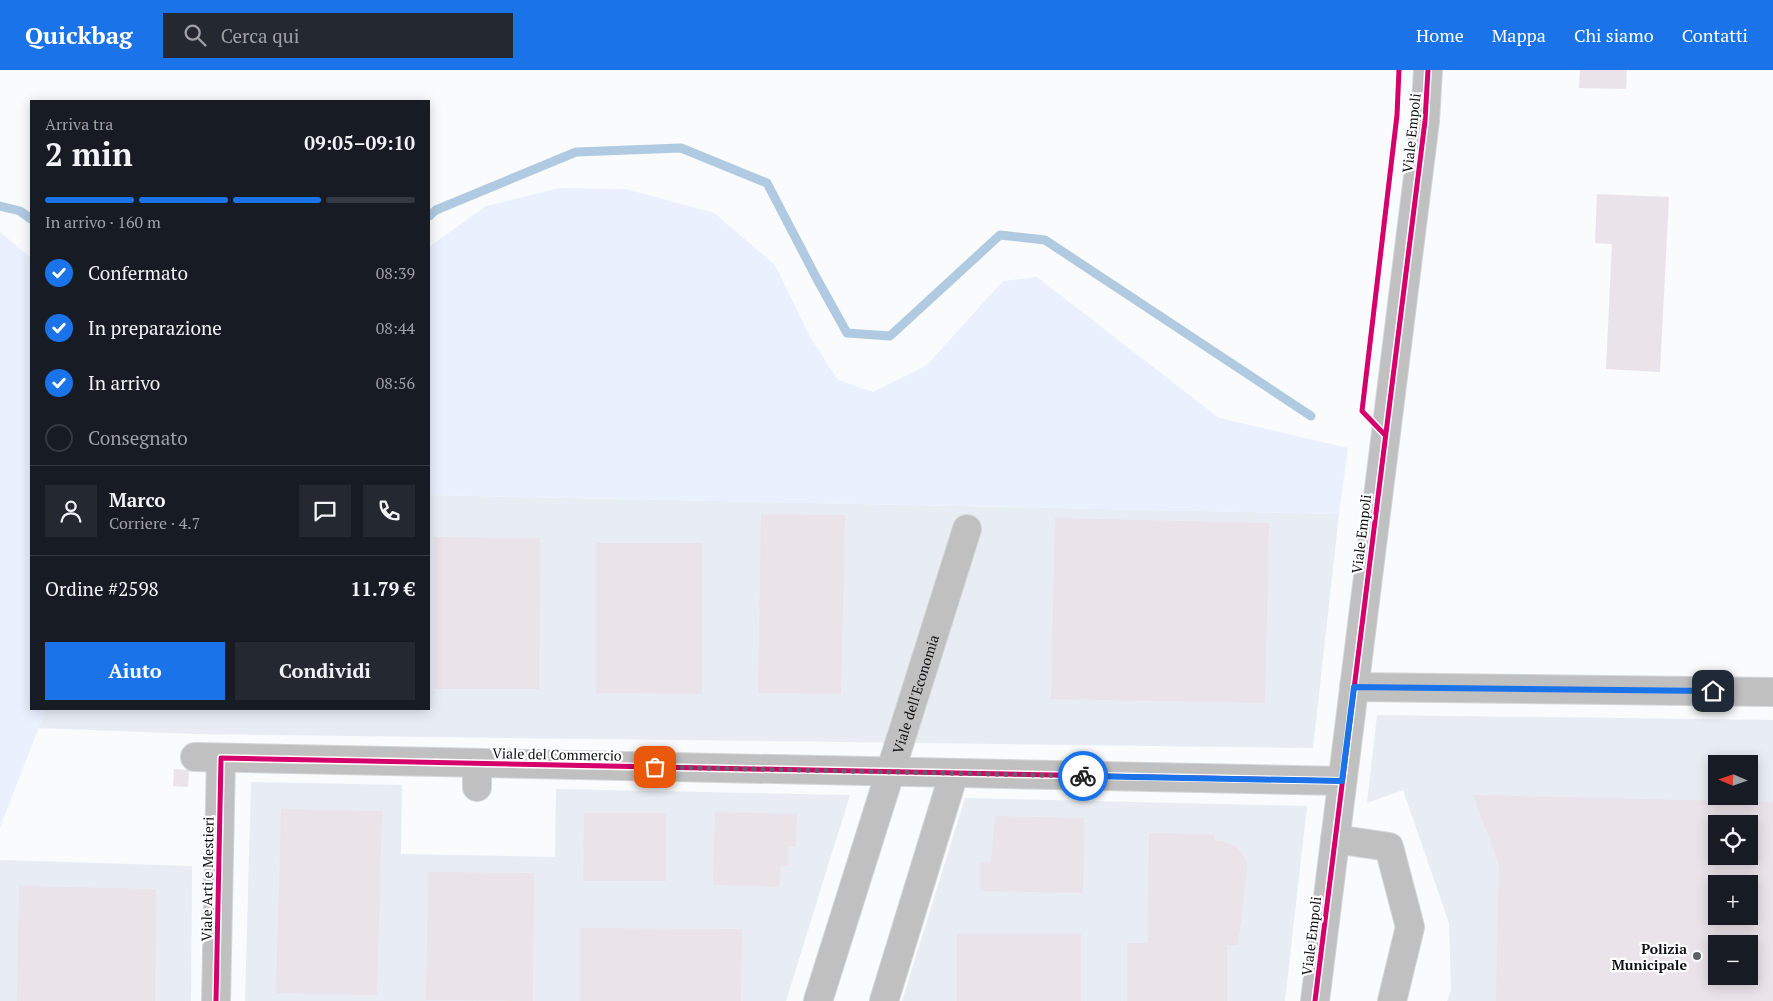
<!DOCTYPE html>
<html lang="it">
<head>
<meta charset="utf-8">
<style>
	body { margin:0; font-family:"PT Serif",serif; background:#242831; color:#f1f3f6; height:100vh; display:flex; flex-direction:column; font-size:19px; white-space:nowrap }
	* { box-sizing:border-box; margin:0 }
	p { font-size:16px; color:#9ea1a6 }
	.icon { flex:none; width:28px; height:28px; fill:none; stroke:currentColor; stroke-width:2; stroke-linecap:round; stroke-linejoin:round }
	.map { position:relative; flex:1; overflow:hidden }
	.side { position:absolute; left:30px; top:30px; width:400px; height:610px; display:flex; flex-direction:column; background:#171b24; border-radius:0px; box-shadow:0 2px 12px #0003 }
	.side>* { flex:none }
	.needle { width:32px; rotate:272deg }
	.buttons { position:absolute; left:1708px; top:685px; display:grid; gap:10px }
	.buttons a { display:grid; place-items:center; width:50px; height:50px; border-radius:0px; background:#171b24; box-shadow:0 2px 12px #0003; font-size:25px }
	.pin { position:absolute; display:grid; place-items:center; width:42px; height:42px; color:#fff; margin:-21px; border-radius:10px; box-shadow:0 2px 8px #0006 }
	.courier { position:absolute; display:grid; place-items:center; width:50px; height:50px; margin:-25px; border:4px solid #1a73e8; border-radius:50%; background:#fff; color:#222; box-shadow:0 1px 6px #0007 }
	.summary em { font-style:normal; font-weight:800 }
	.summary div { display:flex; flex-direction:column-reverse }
	.summary { display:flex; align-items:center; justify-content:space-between; height:85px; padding:0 15px }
	h1 { font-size:32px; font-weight:800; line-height:38px }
	.bar { display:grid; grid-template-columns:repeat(4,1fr); gap:8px 5px; align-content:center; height:60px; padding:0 15px }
	.bar i { height:6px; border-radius:4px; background:#363941 }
	.bar .current { background:#1a73e8 }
	.bar p { grid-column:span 4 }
	.line { display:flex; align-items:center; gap:12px; padding:0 15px; border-top:1px solid #363941 }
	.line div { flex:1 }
	.round { display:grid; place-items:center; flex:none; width:52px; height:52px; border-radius:0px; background:#242831 }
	ol { padding:0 15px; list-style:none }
	li { display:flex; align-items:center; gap:15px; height:55px }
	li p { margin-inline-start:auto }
	li .icon { padding:5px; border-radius:50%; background:#1a73e8; color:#fff; stroke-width:4 }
	li:last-child { color:#9ea1a6 }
	li i { width:28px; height:28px; border:2px solid #363941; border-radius:50% }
	.cta { display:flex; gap:10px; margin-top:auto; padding:10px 15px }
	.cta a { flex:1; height:58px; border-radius:0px; background:#1a73e8; color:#fff; font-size:20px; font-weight:800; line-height:58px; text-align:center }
	.cta a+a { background:#242831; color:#f1f3f6 }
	header { display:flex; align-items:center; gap:30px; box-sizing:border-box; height:70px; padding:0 25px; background:#1a73e8; color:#fff }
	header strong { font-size:24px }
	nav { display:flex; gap:28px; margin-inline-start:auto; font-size:18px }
	.search { width:350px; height:45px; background:#242831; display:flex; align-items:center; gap:12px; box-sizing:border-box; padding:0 18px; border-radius:0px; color:#9ea1a6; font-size:19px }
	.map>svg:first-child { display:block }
</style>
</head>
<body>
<header>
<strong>Quickbag</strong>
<div class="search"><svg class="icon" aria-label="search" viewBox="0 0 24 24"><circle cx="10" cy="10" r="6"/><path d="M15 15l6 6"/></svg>Cerca qui</div>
<nav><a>Home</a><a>Mappa</a><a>Chi siamo</a><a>Contatti</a></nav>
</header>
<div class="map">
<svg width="1773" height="931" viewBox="0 0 1773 931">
	<rect width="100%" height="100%" fill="#f9fbfd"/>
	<g fill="#e8edf4" fill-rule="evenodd">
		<polygon points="429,425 1339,444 1313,678 196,664 38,658 46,639 429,639"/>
		<path d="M1377,645L1773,650V931H1447L1451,920L1449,853L1403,720L1367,733ZM1716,694H1749V726H1716ZM1716,754H1749V786H1716ZM1716,814H1749V846H1716ZM1716,874H1749V906H1716Z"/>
		<polygon points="251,712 402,715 401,784 555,787 556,719 850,725 786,931 245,931"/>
		<polygon points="965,728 1307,736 1285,931 902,931"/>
		<polygon points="0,790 192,796 191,931 0,931"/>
	</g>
	<g fill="#eaf0fe">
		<polygon points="560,118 626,119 714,143 775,195 810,267 838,310 873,322 926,296 1003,211 1037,207 1219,348 1348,378 1339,444 429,425 429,177 486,136"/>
		<polygon points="0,162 31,188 31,639 46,639 0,757"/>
	</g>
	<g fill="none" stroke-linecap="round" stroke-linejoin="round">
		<g stroke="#b0cae2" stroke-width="9">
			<polyline points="0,136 20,141 31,149"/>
			<polyline points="429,146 436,140 576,82 681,78 767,113 817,209 847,263 890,266 1000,165 1045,170 1311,346"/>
		</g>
	</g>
	<g fill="#eae3e9" fill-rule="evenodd">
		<polygon points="1580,0 1627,0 1626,19 1579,18"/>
		<polygon points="1597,124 1669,127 1660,302 1606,299 1612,174 1595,173"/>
		<polygon points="761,444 845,445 841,624 758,623"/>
		<polygon points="1055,448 1269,453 1265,633 1051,629"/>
		<polygon points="434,467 540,468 539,619 434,619"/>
		<polygon points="596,473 702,473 702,624 596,623"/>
		<polygon points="174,699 189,700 188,717 173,716"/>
		<path d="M1473,725L1773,732V931H1496L1499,794ZM1716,754H1749V786H1716ZM1716,814H1749V846H1716ZM1716,874H1749V906H1716Z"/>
		<polygon points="281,739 382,741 377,925 276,923"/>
		<polygon points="715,742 797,744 796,777 788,776 788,796 781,796 779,817 713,815"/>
		<polygon points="584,743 666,743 666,811 583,811"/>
		<polygon points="995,746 1084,748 1083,823 980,821 980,792 991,793"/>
		<polygon points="1149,763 1214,764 1215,771 1222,771 1237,777 1246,790 1247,801 1238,875 1227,875 1227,931 1127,931 1127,873 1148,873"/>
		<polygon points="428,802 534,803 533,931 426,930"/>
		<polygon points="19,816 156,819 155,931 17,931"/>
		<polygon points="580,858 742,859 741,931 580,931"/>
		<rect x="957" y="864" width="124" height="67"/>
	</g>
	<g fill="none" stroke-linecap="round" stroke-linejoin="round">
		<defs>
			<g id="minor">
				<polyline points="1354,617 1773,622"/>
				<polyline points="195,687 1342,711"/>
				<polyline points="477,693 477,717"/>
				<polyline points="1335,769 1389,777 1410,857 1392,931"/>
				<polyline points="216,931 221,688"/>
				<path id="s1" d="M818,931L967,459"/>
				<polyline points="884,931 954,703"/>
				<polyline points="1315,931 1425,51 1428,0"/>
			</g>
		</defs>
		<use href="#minor" stroke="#d4d5d6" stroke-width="30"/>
		<use href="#minor" stroke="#c0c0c1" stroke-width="28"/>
		<defs>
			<g id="cycleway">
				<polyline points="1385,365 1362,341 1397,45 1399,0"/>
				<polyline points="216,931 221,688 1342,711"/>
				<polyline points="1315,931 1425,51 1428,0"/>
			</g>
		</defs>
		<use href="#cycleway" stroke="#fff" stroke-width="8"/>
		<use href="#cycleway" stroke="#d6006c" stroke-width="5"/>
	</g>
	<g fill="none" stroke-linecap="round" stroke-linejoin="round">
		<polyline stroke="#606264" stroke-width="5" stroke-dasharray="0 9" points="655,697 1083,706"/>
		<polyline stroke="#1a73e8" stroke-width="6" points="1083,706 1342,711 1354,617 1713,621"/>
	</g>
	<circle fill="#606264" stroke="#fff" stroke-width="2" cx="1697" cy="886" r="5"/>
	<g text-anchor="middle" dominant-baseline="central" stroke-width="4.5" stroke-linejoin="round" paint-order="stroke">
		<g font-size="14" fill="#0e0f11" stroke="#fff">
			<text transform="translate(1411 63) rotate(-84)">Viale Empoli</text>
			<text transform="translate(1361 464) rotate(-83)">Viale Empoli</text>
			<text stroke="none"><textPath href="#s1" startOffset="322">Viale dell'Economia</textPath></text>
			<text transform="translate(557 684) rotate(1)">Viale del Commercio</text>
			<text transform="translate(207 809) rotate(-89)">Viale Arti e Mestieri</text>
			<text transform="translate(1311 866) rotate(-83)">Viale Empoli</text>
		</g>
		<g font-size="14" font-weight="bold" fill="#0e0f11" stroke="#fff" text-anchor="end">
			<text x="1687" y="878">Polizia<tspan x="1687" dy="16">Municipale</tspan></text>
		</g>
	</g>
</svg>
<div class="buttons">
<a><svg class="needle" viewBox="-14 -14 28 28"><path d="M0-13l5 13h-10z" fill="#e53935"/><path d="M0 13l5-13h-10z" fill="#9ea1a6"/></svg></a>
<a><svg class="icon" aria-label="locate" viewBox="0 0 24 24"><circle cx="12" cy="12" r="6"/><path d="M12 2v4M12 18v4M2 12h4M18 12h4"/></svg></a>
<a>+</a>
<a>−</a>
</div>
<div class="pin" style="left:655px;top:697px;background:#ea580c"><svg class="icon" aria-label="bag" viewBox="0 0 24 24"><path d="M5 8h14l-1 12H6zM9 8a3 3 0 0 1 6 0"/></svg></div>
<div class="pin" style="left:1713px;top:621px;background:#1f2937"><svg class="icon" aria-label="home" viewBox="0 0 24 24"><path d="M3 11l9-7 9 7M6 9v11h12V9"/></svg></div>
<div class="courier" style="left:1083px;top:706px"><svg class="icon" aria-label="bike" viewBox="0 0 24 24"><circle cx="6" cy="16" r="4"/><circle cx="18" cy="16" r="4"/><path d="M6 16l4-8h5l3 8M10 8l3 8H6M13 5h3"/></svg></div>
<section class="side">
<div class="summary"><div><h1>2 min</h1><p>Arriva tra</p></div><em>09:05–09:10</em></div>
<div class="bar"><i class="current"></i><i class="current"></i><i class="current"></i><i></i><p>In arrivo · 160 m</p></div>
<ol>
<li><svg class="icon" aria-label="check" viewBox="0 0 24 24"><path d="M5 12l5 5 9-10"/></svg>Confermato<p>08:39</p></li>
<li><svg class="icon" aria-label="check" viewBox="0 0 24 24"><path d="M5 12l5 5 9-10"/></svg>In preparazione<p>08:44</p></li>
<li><svg class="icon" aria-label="check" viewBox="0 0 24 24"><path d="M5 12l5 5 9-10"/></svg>In arrivo<p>08:56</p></li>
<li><i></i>Consegnato</li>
</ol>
<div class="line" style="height:90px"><a class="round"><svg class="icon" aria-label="person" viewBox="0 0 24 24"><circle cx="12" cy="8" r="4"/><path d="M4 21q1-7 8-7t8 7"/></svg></a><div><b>Marco</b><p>Corriere · 4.7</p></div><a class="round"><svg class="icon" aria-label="chat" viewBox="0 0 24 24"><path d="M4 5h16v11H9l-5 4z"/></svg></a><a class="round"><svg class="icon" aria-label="phone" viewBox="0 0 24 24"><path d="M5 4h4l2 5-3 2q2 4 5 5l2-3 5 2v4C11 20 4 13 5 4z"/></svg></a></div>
<div class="line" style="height:65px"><div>Ordine #2598</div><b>11.79 €</b></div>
<div class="cta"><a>Aiuto</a><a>Condividi</a></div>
</section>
</div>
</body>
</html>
